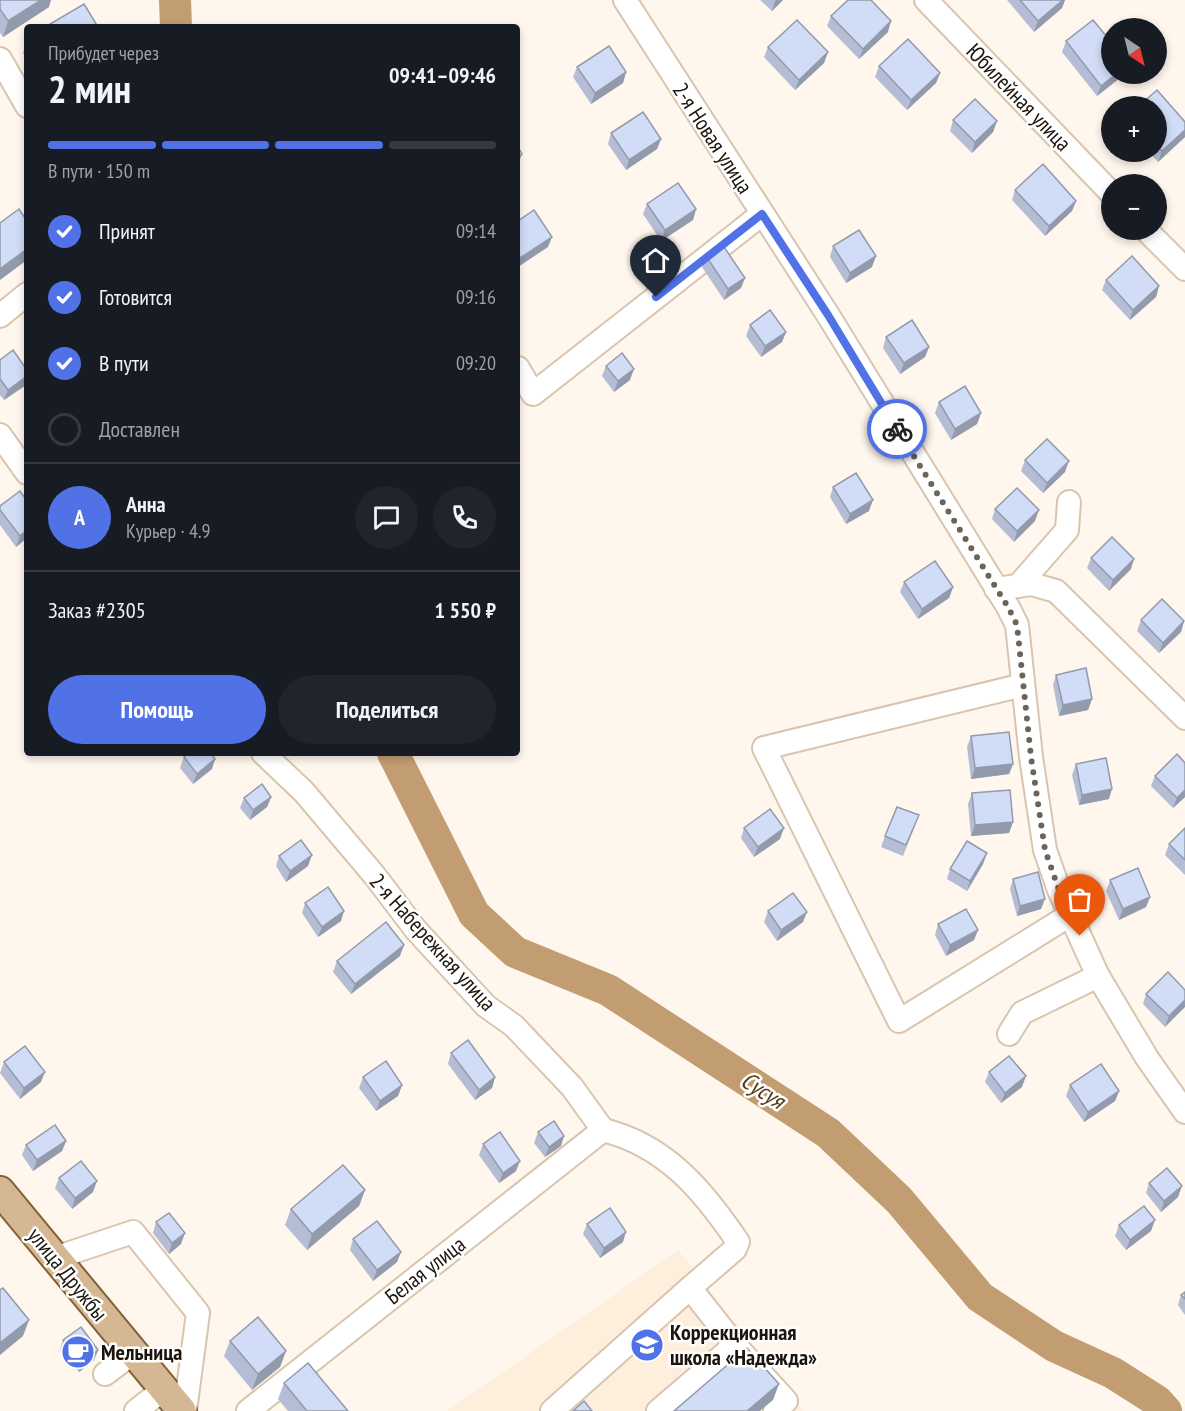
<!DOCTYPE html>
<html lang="ru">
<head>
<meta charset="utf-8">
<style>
	body { margin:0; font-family:"PT Sans Narrow",sans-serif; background:#20242c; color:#f1f3f6; height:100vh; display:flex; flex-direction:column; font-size:22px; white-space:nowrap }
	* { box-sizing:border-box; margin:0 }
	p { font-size:20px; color:#9ea1a6 }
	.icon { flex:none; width:33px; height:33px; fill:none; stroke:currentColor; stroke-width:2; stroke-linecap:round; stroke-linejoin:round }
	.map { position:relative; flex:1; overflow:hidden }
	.sheet { position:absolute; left:24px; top:24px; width:496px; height:732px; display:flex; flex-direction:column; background:#171b24; border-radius:6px; box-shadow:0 3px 9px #0003 }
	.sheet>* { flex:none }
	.needle { width:39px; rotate:145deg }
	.fabs { position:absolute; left:1101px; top:18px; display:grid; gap:12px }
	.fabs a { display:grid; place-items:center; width:66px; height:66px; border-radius:50%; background:#171b24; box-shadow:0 3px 9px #0003; font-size:30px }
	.pin { position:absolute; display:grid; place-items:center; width:51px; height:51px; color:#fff; margin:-62px -26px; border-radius:50% 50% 50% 0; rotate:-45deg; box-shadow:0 0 6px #0007 }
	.pin .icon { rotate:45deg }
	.courier { position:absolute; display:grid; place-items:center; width:60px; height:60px; margin:-30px; border:4px solid #5172e6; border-radius:50%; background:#fff; color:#222; box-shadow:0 2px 8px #0007 }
	.headline em { font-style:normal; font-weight:700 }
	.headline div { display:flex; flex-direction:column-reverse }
	.headline { display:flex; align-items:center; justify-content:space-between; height:102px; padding:0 24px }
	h1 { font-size:39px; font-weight:700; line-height:45px }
	.bar { display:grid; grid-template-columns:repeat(4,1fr); gap:9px 6px; align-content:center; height:72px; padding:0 24px }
	.bar i { height:8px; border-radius:4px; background:#363941 }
	.bar .on { background:#5172e6 }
	.bar p { grid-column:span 4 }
	.line { display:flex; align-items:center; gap:15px; padding:0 24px; border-top:2px solid #363941 }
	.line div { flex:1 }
	.round { display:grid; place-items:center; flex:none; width:63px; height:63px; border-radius:32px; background:#20242c }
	ol { padding:0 24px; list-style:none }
	li { display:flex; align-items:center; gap:18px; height:66px }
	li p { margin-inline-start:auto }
	li .icon { padding:6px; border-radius:50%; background:#5172e6; color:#fff; stroke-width:4 }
	li:last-child { color:#9ea1a6 }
	li i { width:33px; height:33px; border:3px solid #363941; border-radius:50% }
	.cta { display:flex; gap:12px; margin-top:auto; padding:12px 24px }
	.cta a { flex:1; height:69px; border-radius:36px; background:#5172e6; color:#fff; font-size:24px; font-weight:700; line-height:69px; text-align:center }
	.cta a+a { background:#20242c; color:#f1f3f6 }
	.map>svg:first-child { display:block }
</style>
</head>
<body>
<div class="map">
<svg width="1185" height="1411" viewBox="0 0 1185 1411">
	<rect width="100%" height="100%" fill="#fff7ed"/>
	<polygon fill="#feefdd" points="678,1250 804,1411 447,1411"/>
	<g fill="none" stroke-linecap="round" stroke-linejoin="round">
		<g stroke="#c29d71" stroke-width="32">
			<polyline points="175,0 176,27"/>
			<polyline points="393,753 474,914 515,952 608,990 828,1133 899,1200 980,1297 1054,1346 1113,1373 1157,1401 1166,1411"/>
		</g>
		<defs>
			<g id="minor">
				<polyline points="625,0 828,315 1008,607 1017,625 1031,757 1045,850 1059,890 1098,976 1147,1058 1185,1112"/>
				<polyline points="926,0 1112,194"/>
				<polyline points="0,59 27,106"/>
				<polyline points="1146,230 1185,269"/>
				<polyline points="0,316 27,294"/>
				<polyline points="518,368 533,394 762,214"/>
				<polyline points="0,435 27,473"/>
				<polyline points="1018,586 1067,530 1069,502"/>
				<polyline points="996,589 1031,584 1056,591 1185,718"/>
				<polyline points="1023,685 764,748 899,1021 1070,915"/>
				<polyline points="263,753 304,792 375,876 416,930 486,1006 514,1026 572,1087 603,1130"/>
				<polyline points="1009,1034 1022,1013 1098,976"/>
				<path d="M603,1130C665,1145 703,1190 738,1242L735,1249L690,1288"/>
				<polyline points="55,1258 133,1232 198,1313 185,1411"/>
				<polyline points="105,1374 133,1353"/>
				<polyline points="136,1411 164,1389"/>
				<polyline points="248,1411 603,1130"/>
				<polyline points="552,1411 690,1288 735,1345 786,1401 775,1411"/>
				<polyline points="658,1411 735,1345"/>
			</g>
			<polyline id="major" points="0,1191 182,1411"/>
		</defs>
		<use href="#minor" stroke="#d9c5af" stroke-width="26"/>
		<use href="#major" stroke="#826035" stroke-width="32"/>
		<use href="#minor" stroke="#fff" stroke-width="22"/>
		<use href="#major" stroke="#d5b893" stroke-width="28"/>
	</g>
	<g fill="#b4bdd4">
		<polygon points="0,0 49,7 3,37 0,33"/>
		<polygon points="760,0 783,0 772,11"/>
		<polygon points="1007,0 1065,0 1062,8 1034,32"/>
		<polygon points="831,16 888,32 859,59 827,26"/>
		<polygon points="27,41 27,60 23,53"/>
		<polygon points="1066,41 1125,74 1097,96 1062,52"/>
		<polygon points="768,47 828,52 824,63 795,90 764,57"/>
		<polygon points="879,66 940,73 936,83 907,110 875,77"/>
		<polygon points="577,67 626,72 623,83 591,104 573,77"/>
		<polygon points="1156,106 1185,122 1185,137 1158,162 1149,152 1156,152"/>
		<polygon points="953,120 997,121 993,132 972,153 950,131"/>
		<polygon points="611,133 661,139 657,149 626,170 608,144"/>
		<polygon points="1015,190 1076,201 1072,211 1045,236 1012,200"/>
		<polygon points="647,204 696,209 693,220 661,241 643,214"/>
		<polygon points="833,246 872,267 846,283 830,257"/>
		<polygon points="706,256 741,288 724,300 702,267"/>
		<polygon points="1106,280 1159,286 1156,297 1130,320 1102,290"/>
		<polygon points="750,325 786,332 782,342 761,357 746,336"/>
		<polygon points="886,337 929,347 925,357 900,374 883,348"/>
		<polygon points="0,360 27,370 26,385 4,400 0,395"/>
		<polygon points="606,366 630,380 614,392 602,376"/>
		<polygon points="939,402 981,413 977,424 951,440 935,413"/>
		<polygon points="1025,460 1065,472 1043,493 1021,471"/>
		<polygon points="833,487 869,511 846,524 830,497"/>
		<polygon points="27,501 27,538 16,547 0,525 0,506"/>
		<polygon points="995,509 1035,521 1014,542 992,519"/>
		<polygon points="1091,558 1131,569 1109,591 1087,568"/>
		<polygon points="904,582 953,587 949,598 918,619 900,592"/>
		<polygon points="1141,620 1184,621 1181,632 1159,653 1137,631"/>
		<polygon points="1056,675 1092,699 1088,710 1059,716 1053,685"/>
		<polygon points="971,736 1013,764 1009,774 971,779 967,747"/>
		<polygon points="184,757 212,769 193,784 180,768"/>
		<polygon points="1185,763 1185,797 1173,808 1151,786 1155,776"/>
		<polygon points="1076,764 1109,799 1079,805 1072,775"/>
		<polygon points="972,793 1013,822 1009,833 971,836 968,804"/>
		<polygon points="271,797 267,807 250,820 240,808 244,798"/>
		<polygon points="915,826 903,856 881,847 885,836"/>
		<polygon points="744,828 780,839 754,857 741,838"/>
		<polygon points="1185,828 1185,875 1165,855 1169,844"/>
		<polygon points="987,853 983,864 967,891 947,879 950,869"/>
		<polygon points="279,856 308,866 286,882 276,866"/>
		<polygon points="1013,879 1041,909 1017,916 1010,889"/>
		<polygon points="1110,880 1150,897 1146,907 1119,920 1106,891"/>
		<polygon points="305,903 341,921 318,937 302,913"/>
		<polygon points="768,911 803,922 777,941 764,922"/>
		<polygon points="938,924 978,930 974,940 946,956 935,935"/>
		<polygon points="400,956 351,994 333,972 337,961"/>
		<polygon points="1185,990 1165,1027 1143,1004 1146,994"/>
		<polygon points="451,1053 495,1077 492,1088 475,1100 448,1064"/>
		<polygon points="4,1062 41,1082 20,1099 0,1073"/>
		<polygon points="989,1072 1022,1087 1001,1103 985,1082"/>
		<polygon points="363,1077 402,1085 398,1096 376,1111 359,1088"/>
		<polygon points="1070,1085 1119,1091 1115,1101 1084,1122 1066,1096"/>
		<polygon points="538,1132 561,1146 545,1157 534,1143"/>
		<polygon points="66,1141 62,1151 33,1171 22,1155 26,1145"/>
		<polygon points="483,1144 516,1171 499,1183 479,1155"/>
		<polygon points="59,1178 93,1192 72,1209 55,1188"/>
		<polygon points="1149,1183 1178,1197 1161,1212 1146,1193"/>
		<polygon points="365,1190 359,1206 307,1250 285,1225 291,1209"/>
		<polygon points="156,1222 181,1244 169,1254 153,1233"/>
		<polygon points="587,1224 623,1242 600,1258 583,1234"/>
		<polygon points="1119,1225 1151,1231 1126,1250 1115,1236"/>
		<polygon points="353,1239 401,1252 397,1262 373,1281 350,1250"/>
		<polygon points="1185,1292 1185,1315 1178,1305 1181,1295"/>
		<polygon points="63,1340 98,1350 94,1360 79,1372 60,1350"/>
		<polygon points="230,1341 286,1351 280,1367 252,1390 224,1356"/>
		<polygon points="284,1383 348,1411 288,1411 278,1399"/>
	</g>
	<g fill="#929aac">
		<polygon points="41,0 51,0 49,7 3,37 8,21"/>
		<polygon points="776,0 783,0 772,11 775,1"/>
		<polygon points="1063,0 1065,0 1062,8 1034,32 1038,21"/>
		<polygon points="891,21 888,32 859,59 863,49"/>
		<polygon points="828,52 824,63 795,90 799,80"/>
		<polygon points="626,72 623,83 591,104 595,93"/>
		<polygon points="940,73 936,83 907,110 911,100"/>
		<polygon points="1116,74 1125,74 1097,96 1101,86"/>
		<polygon points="997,121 993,132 972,153 975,142"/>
		<polygon points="1185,130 1185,137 1158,162 1162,151"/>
		<polygon points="661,139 657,149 626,170 629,160"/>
		<polygon points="522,154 518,164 518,165 518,157"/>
		<polygon points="1076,201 1072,211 1045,236 1049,226"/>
		<polygon points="696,209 693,220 661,241 665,230"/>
		<polygon points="552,237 548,247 518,267 520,258"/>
		<polygon points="27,249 27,260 0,280 0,269"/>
		<polygon points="876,256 872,267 846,283 850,273"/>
		<polygon points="745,278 741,288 724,300 728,289"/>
		<polygon points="1159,286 1156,297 1130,320 1133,310"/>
		<polygon points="786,332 782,342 761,357 765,346"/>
		<polygon points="929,347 925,357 900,374 904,363"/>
		<polygon points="634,369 630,380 614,392 618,381"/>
		<polygon points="27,376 26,385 4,400 8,390"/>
		<polygon points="981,413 977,424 951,440 955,429"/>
		<polygon points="1069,461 1065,472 1043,493 1047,483"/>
		<polygon points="873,500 869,511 846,524 850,514"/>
		<polygon points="1039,510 1035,521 1014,542 1017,531"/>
		<polygon points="27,530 27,538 16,547 20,536"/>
		<polygon points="1134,559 1131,569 1109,591 1113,580"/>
		<polygon points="953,587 949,598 918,619 922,609"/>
		<polygon points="1184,621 1181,632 1159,653 1163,643"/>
		<polygon points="1092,699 1088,710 1059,716 1063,705"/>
		<polygon points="215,759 212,769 193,784 197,774"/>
		<polygon points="1013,764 1009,774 971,779 975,768"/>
		<polygon points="1112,789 1109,799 1079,805 1082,795"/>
		<polygon points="1185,790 1185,797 1173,808 1177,798"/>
		<polygon points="271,797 267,807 250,820 253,810"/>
		<polygon points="1013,822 1009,833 971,836 975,825"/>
		<polygon points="784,828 780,839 754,857 758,847"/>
		<polygon points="987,853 983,864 967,891 970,881"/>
		<polygon points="312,855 308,866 286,882 290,871"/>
		<polygon points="1150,897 1146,907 1119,920 1123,909"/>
		<polygon points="1045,899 1041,909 1017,916 1020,906"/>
		<polygon points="344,911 341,921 318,937 322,927"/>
		<polygon points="807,912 803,922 777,941 781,930"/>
		<polygon points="978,930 974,940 946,956 950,945"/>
		<polygon points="404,945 400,956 351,994 355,984"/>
		<polygon points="1185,1000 1185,1007 1165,1027 1169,1016"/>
		<polygon points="45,1072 41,1082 20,1099 24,1088"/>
		<polygon points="1026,1076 1022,1087 1001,1103 1005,1093"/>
		<polygon points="495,1077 492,1088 475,1100 479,1090"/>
		<polygon points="402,1085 398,1096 376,1111 380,1101"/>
		<polygon points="1119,1091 1115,1101 1084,1122 1088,1112"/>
		<polygon points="564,1136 561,1146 545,1157 549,1147"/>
		<polygon points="66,1141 62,1151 33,1171 37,1160"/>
		<polygon points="520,1161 516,1171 499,1183 503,1173"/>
		<polygon points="97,1181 93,1192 72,1209 75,1198"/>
		<polygon points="1182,1186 1178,1197 1161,1212 1164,1201"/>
		<polygon points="365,1190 359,1206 307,1250 312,1234"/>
		<polygon points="1155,1220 1151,1231 1126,1250 1130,1240"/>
		<polygon points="626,1232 623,1242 600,1258 604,1248"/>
		<polygon points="185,1233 181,1244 169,1254 172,1243"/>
		<polygon points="401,1252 397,1262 373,1281 377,1270"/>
		<polygon points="29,1320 23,1336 0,1355 0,1343"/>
		<polygon points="98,1350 94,1360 79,1372 82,1361"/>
		<polygon points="286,1351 280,1367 252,1390 258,1374"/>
		<polygon points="779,1384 773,1400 760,1411 747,1411"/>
	</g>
	<g fill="#d1dcf6" stroke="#929aac" stroke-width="1.5">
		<polygon points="0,0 41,0 8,21 0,9"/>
		<polygon points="848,0 871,0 891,21 863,49 831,16"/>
		<polygon points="1020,0 1063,0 1038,21"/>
		<polygon points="84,4 98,27 45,27"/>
		<polygon points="797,20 828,52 799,80 768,47"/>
		<polygon points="1093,20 1112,43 1112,74 1116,74 1101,86 1066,41"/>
		<polygon points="908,39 940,73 911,100 879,66"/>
		<polygon points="609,46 626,72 595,93 577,67"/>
		<polygon points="1157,90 1185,122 1185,130 1162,151 1156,145 1156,106 1139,106"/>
		<polygon points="975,99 997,121 975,142 953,120"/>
		<polygon points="643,112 661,139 629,160 611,133"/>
		<polygon points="518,147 522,154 518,157"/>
		<polygon points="1043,164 1076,201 1049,226 1015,190"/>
		<polygon points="678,183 696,209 665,230 647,204"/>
		<polygon points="19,209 27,221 27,249 0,269 0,223"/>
		<polygon points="534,210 552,237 520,258 518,254 518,221"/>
		<polygon points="859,230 876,256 850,273 833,246"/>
		<polygon points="722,244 745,278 728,289 706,256"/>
		<polygon points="1132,256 1159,286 1133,310 1106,280"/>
		<polygon points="770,310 786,332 765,346 750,325"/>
		<polygon points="912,320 929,347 904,363 886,337"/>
		<polygon points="13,350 27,370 27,376 8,390 0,379 0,360"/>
		<polygon points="622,353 634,369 618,381 606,366"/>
		<polygon points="965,386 981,413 955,429 939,402"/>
		<polygon points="1047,439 1069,461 1047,483 1025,460"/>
		<polygon points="856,473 873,500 850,514 833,487"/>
		<polygon points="1017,488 1039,510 1017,531 995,509"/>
		<polygon points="20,491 27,501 27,530 20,536 0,510 0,506"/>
		<polygon points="1112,537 1134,559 1113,580 1091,558"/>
		<polygon points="935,561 953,587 922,609 904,582"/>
		<polygon points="1162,599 1184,621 1163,643 1141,620"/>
		<polygon points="1086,668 1092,699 1063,705 1056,675"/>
		<polygon points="1009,732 1013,764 975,768 971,736"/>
		<polygon points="189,753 211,753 215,759 197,774 184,757"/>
		<polygon points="1177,754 1185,763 1185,790 1177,798 1155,776"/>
		<polygon points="1106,758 1112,789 1082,795 1076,764"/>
		<polygon points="262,784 271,797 253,810 244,798"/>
		<polygon points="1010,790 1013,822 975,825 972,793"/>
		<polygon points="897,807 919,815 906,845 885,836"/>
		<polygon points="770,809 784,828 758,847 744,828"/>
		<polygon points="1185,828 1185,860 1169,844"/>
		<polygon points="301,840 312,855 290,871 279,856"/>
		<polygon points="967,841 987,853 970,881 950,869"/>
		<polygon points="1138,868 1150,897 1123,909 1110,880"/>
		<polygon points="1038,872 1045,899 1020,906 1013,879"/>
		<polygon points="328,887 344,911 322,927 305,903"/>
		<polygon points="793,893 807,912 781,930 768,911"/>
		<polygon points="966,909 978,930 950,945 938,924"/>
		<polygon points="386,922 404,945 355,984 337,961"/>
		<polygon points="1168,972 1185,990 1185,1000 1169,1016 1146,994"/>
		<polygon points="468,1040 495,1077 479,1090 451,1053"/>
		<polygon points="25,1046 45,1072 24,1088 4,1062"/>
		<polygon points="1009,1056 1026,1076 1005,1093 989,1072"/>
		<polygon points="386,1061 402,1085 380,1101 363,1077"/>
		<polygon points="1101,1064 1119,1091 1088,1112 1070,1085"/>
		<polygon points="554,1121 564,1136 549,1147 538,1132"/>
		<polygon points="55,1125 66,1141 37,1160 26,1145"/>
		<polygon points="500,1132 520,1161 503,1173 483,1144"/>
		<polygon points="81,1161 97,1181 75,1198 59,1178"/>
		<polygon points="343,1165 365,1190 312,1234 291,1209"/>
		<polygon points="1167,1168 1182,1186 1164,1201 1149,1183"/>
		<polygon points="1144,1206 1155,1220 1130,1240 1119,1225"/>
		<polygon points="610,1208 626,1232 604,1248 587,1224"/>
		<polygon points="169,1213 185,1233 172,1243 156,1222"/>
		<polygon points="377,1221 401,1252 377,1270 353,1239"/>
		<polygon points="3,1288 29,1320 0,1343 0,1290"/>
		<polygon points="1185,1292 1185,1299 1181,1295"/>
		<polygon points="258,1317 286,1351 258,1374 230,1341"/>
		<polygon points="81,1327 98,1350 82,1361 63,1340"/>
		<polygon points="747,1348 779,1384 747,1411 674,1411"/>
		<polygon points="308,1363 348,1411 307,1411 284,1383"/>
		<polygon points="584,1401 592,1411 573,1411"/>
	</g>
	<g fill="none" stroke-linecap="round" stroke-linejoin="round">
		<polyline stroke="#6b645b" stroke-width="6" stroke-dasharray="0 10.8" points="897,429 1008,607 1017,625 1031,757 1045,850 1059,890 1080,936"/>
		<polyline stroke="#5172e6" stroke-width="8" points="656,297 762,214 828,315 897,429"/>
	</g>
	<defs>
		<symbol id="school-disc" viewBox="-11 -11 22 22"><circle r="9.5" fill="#5172e6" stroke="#fff"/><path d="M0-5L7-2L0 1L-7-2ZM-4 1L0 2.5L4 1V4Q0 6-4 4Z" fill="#fff"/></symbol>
		<symbol id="cafe-disc" viewBox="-11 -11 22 22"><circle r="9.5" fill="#5172e6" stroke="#fff"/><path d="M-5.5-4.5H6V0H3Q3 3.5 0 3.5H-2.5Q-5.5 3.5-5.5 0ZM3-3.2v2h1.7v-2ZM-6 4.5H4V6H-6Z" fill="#fff"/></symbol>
	</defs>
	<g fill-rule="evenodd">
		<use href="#school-disc" x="628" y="1326" width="38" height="38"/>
		<use href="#cafe-disc" x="59" y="1333" width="38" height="38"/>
	</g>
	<g text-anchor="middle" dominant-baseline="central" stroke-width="5" stroke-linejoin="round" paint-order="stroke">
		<g font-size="22" fill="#1c150d" stroke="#fff">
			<text transform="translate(1019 97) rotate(46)">Юбилейная улица</text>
			<text transform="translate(713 138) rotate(57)">2-я Новая улица</text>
			<text transform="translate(433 942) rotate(48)">2-я Набережная улица</text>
			<text transform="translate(425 1270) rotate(-38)">Белая улица</text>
			<text transform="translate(68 1274) rotate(51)">улица Дружбы</text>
		</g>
		<g font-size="22" font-weight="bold" fill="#1c150d" stroke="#fff" text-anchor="start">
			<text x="670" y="1332">Коррекционная<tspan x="670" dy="25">школа «Надежда»</tspan></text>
			<text x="101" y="1352">Мельница</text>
		</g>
		<g font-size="24" font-style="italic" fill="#543a17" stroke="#fff">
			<text transform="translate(763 1090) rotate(33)">Сусуя</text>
		</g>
	</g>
</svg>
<div class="fabs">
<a><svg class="needle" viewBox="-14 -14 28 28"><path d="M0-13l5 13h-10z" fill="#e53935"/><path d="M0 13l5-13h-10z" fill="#9ea1a6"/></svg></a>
<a>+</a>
<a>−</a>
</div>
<div class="pin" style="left:1080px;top:936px;background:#ea580c"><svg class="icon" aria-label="bag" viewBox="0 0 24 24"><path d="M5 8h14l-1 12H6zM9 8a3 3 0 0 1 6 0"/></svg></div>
<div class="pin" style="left:656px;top:297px;background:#1f2937"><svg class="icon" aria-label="home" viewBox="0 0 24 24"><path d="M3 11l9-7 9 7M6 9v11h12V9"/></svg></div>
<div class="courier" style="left:897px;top:429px"><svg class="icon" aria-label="bike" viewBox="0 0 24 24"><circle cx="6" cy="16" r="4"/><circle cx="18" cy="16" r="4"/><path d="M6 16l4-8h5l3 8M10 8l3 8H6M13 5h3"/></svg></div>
<section class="sheet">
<div class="headline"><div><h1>2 мин</h1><p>Прибудет через</p></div><em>09:41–09:46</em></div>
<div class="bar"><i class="on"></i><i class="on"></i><i class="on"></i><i></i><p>В пути · 150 m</p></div>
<ol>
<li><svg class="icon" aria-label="check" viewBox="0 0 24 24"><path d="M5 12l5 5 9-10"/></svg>Принят<p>09:14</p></li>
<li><svg class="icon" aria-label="check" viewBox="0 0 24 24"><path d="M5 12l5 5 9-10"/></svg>Готовится<p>09:16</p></li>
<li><svg class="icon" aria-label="check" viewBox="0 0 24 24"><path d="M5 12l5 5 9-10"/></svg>В пути<p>09:20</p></li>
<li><i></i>Доставлен</li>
</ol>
<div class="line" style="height:108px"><b class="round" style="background:#5172e6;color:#fff">А</b><div><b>Анна</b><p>Курьер · 4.9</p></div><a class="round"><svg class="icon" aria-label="chat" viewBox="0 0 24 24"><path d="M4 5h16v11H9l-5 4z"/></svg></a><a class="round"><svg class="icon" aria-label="phone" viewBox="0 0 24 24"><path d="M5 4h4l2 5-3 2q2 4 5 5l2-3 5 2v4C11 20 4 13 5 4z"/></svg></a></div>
<div class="line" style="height:78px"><div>Заказ #2305</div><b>1 550 ₽</b></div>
<div class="cta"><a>Помощь</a><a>Поделиться</a></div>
</section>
</div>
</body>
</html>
